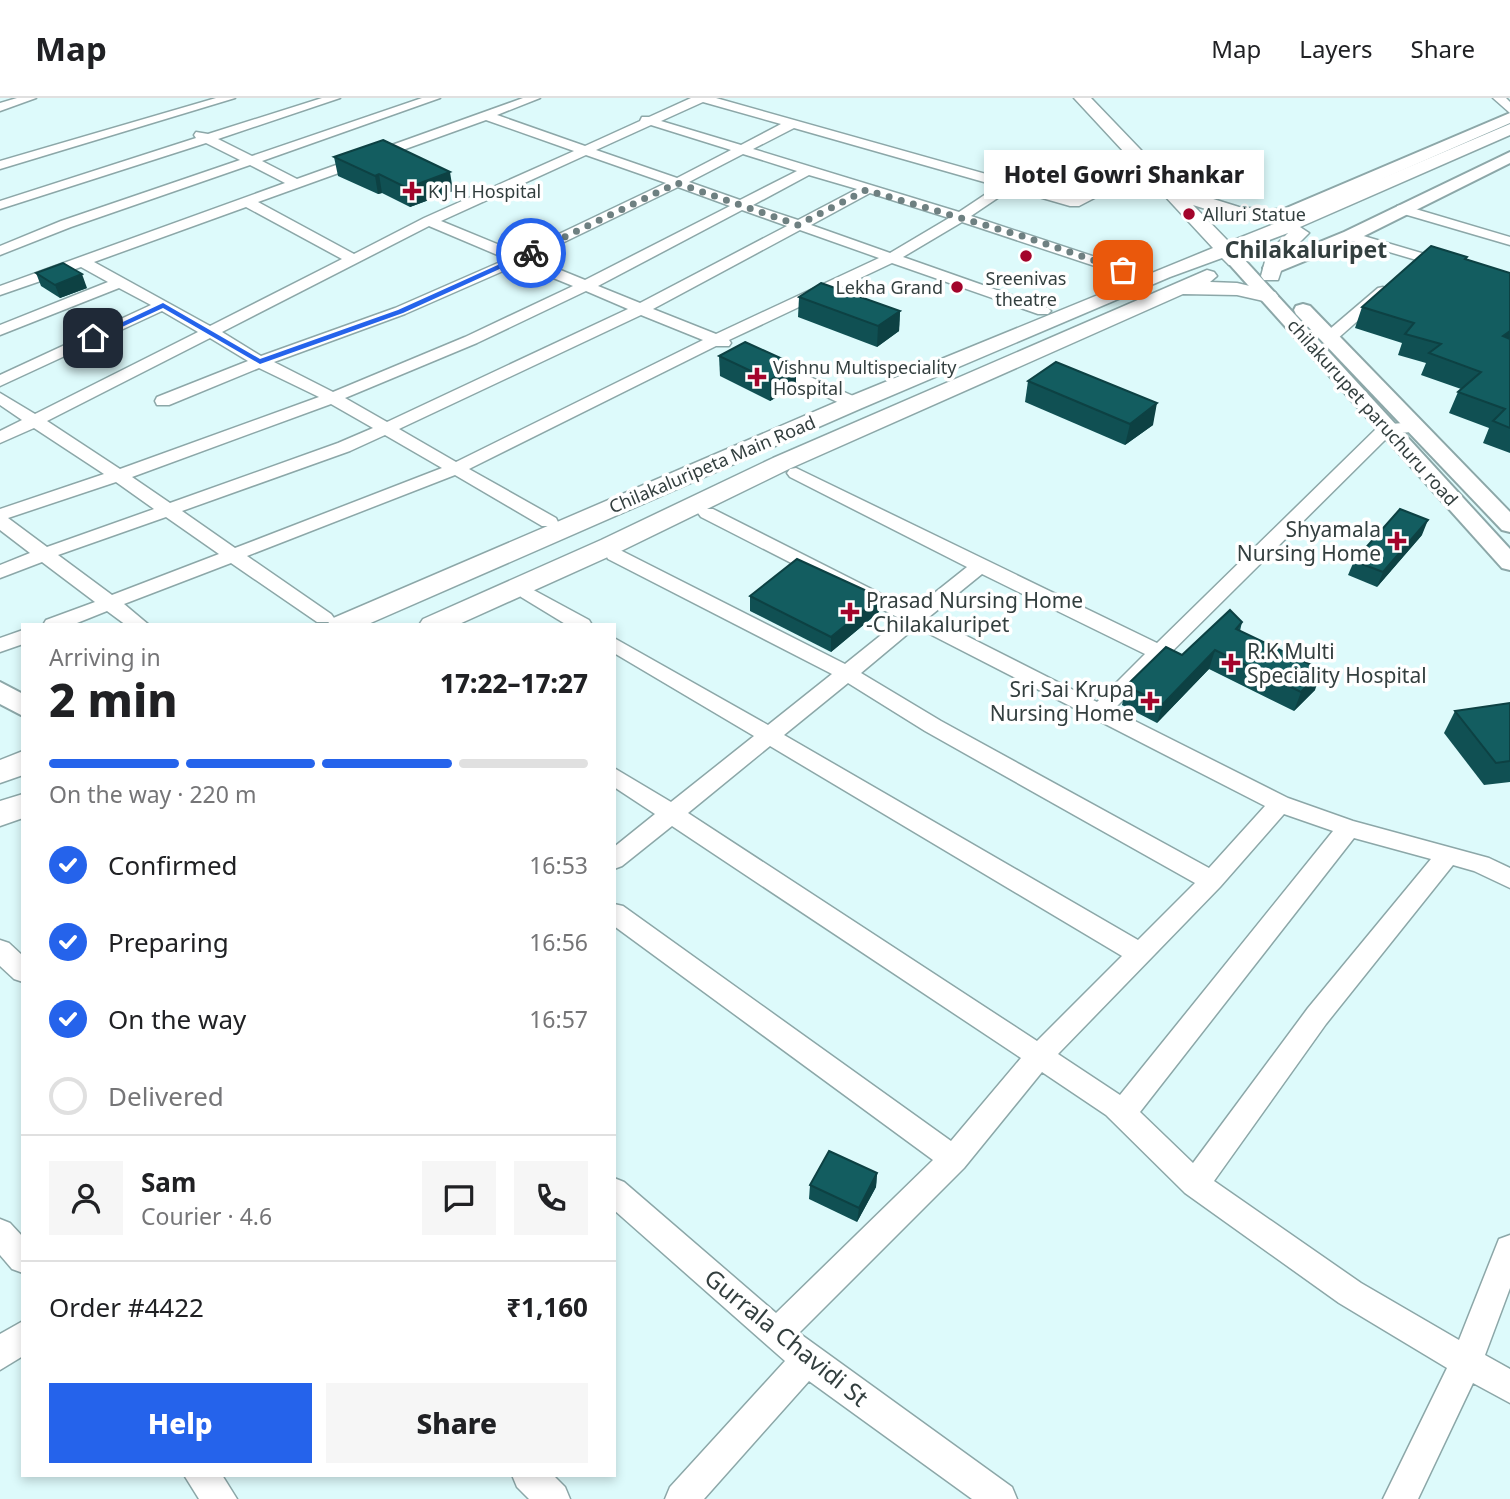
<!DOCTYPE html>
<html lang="en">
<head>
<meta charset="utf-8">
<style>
	body { margin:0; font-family:"Noto Sans",sans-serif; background:#f6f6f6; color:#202124; height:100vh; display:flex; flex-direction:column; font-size:26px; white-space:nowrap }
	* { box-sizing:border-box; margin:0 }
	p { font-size:23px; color:#757577 }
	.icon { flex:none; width:38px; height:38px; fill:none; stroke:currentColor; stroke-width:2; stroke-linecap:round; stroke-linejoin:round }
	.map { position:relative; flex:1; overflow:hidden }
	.sheet { position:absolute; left:21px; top:525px; width:595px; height:854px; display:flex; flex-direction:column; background:#fff; border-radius:0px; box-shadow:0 4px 10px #0003 }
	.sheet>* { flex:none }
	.pin { position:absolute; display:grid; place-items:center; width:60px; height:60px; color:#fff; margin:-30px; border-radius:14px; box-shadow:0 4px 10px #0006 }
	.courier { position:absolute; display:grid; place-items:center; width:70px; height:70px; margin:-35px; border:5px solid #2563eb; border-radius:50%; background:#fff; color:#222; box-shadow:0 2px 9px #0007 }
	.bubble { position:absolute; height:49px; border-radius:0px; background:#fff; box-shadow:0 4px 10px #0003; font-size:23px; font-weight:800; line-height:49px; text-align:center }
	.headline em { font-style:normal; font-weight:800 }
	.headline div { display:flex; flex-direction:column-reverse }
	.headline { display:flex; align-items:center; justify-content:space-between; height:119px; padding:0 28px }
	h1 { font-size:46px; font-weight:800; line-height:52px }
	.bar { display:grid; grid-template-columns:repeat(4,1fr); gap:10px 7px; align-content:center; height:84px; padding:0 28px }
	.bar i { height:9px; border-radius:5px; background:#e0e0e0 }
	.bar .current { background:#2563eb }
	.bar p { grid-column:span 4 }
	.line { display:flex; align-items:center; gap:18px; padding:0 28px; border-top:2px solid #e0e0e0 }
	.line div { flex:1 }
	.round { display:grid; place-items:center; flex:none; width:74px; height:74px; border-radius:0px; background:#f6f6f6 }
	ol { padding:0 28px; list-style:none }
	li { display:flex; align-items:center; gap:21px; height:77px }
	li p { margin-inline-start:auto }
	li .icon { padding:7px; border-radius:50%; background:#2563eb; color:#fff; stroke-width:4 }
	li:last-child { color:#757577 }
	li i { width:38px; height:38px; border:4px solid #e0e0e0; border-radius:50% }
	.cta { display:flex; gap:14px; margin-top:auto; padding:14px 28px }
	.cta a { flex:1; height:80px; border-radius:0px; background:#2563eb; color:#fff; font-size:28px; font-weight:800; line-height:80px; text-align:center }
	.cta a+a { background:#f6f6f6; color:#202124 }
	header { display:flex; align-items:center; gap:42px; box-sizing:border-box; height:98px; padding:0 35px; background:#fff; border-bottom:2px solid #e0e0e0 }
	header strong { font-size:33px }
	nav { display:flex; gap:38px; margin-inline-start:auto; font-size:24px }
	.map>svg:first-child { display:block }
</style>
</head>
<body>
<header>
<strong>Map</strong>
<nav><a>Map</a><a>Layers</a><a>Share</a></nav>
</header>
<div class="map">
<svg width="1510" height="1401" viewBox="0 0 1510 1401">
	<rect width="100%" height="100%" fill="#ddfafb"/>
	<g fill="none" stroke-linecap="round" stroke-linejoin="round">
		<defs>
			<g id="minor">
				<polygon points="17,0 36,0 0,13 0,5"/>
				<polygon points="216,0 235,0 0,71 0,63"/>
				<path d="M322,0H340L218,41L252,58L422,0H440L262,63L297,81L523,0H540L497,17L585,48L640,23L642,19H649L691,0H716L1071,100H1076L1121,76L1167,69L1174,73L1167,77L1129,82L1079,108H1070L1011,91L971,118L1153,178L1155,181L1153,184H1143L962,124L903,159L1048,210L1051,213L1048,216H1038L892,165L729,242L731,245L729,248H716L469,371L556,420L558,424L556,428H542L455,377L247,458L331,516L334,520L331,524H317L231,465L124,506L149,527H126L107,513L72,527H43L46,522L95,504L42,464L0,480V467L30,455L0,432V411L104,376L34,330L0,345V333L22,322L0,307V295L35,316L198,234L162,213L0,288V277L151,207L119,190L0,237V227L108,184L81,169L0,197V188L285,85L250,67L71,129L0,157V148L61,123L240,62L206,45L0,111V103L196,40L194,37L196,34L208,36ZM703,4L781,26L741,47L661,23ZM486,22L574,53L424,120L354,156L258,104ZM651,27L731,52L677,80L596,52ZM794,30L998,88L959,114L753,51ZM743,56L797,73L740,102L689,84ZM586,57L666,85L519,155L441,123ZM809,77L857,91L798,122L753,107ZM678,89L730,108L585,182L531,160ZM870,95L949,120L890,155L811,127ZM246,109L342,161L210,228L94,164ZM742,112L787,128L640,205L598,188ZM429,128L507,161L395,210L261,258L222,234ZM800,132L879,160L716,236L653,211ZM519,166L573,188L465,239L333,294L274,264L405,216ZM586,193L628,211L387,324L345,300L477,245ZM641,217L703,242L456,364L399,331ZM210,240L248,263L157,299L155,303L157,307H169L259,270L319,299L120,371L47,323ZM331,306L373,330L338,345L170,405L132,379ZM385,337L442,370L235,450L182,413L350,353ZM116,384L154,411L47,449L8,420ZM166,419L219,456L112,497L58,457Z"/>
				<polygon points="1493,0 1506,0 1510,4 1510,15"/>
				<polygon points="1402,107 1510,139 1510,147 1397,114 1397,108"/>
				<polygon points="1350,134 1452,164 1454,167 1447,171 1345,141 1345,135"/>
				<polygon points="1383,189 1390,193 1388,196 1336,242 1324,242 1322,239 1324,236 1378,190"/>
				<polygon points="767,260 860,301 862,305 854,310 848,309 761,268 759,265"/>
				<path d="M1414,324L1422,329L1420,333L1391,336L1113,612L1288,700L1353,723L1489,760L1510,770V790L1474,773L1453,767L1326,926L1214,1083L1361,1185L1459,1242L1499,1141L1510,1137V1190L1485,1257L1510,1271V1305L1473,1285L1418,1401H1383L1447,1270L1339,1205L1185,1095L1106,1017L1042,974L964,1070L799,1235L1012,1389L1017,1401H972L809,1283L704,1401H665L670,1389L785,1263L614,1112V1080L624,1084L776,1215L933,1062L614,828V806L623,808L951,1043L1021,960L672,728L622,768L614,771V749L655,716L614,689V670L671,704L754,638L614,555V540L768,627L832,576L608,461L606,457L608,453H622L845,566L901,521L701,419L698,415L701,411H713L913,512L967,469L790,379L787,375L790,371L796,370L1157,545L1380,327ZM982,476L1145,556L1097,604L929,519ZM916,529L1265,708L1209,770L941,623L861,575ZM848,585L925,633L1195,785L1138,842L784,637ZM770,648L1122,858L1037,943L688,715ZM1284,716L1333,733L1120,997L1058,956L1220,789ZM1354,740L1431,761L1308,910L1193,1065L1140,1014Z"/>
				<polygon points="528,489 589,522 592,527 567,527 521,499 518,495 521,491"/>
				<polygon points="23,532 23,546 0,554 0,540"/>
				<polygon points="0,842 9,845 23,858 23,884 14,881 0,868"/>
				<polygon points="0,1121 10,1125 23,1139 23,1175 12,1171 0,1157"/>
				<polygon points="23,1223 23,1258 0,1272 0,1236"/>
				<polygon points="184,1377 222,1377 237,1401 199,1401"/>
				<polygon points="512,1377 553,1377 565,1389 570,1401 529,1401 517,1389"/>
			</g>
			<g id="tertiary">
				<polygon points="1510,15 1510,25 1293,120 1261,123 1253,118 1261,113 1284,111"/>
				<polygon points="1510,54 1510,65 1356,142 1278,174 1266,174 1263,170 1266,166 1344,134"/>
				<polygon points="1236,158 1242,159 1510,451 1510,472 1502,470 1230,167 1227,163 1230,159"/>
				<polygon points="1303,206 1310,208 1510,414 1510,434 1502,432 1296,216 1294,212 1296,208"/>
				<polygon points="0,584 23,596 23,618 0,606"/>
			</g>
			<g id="secondary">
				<path d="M1074,0H1091L1186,99L1194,95L1239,109L1300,115L1510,26V37L1300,129L1309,135L1286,158L1278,182H1264L1261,178L1267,156L1288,135L1238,154L1246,163L1243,167H1229L1222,160L1170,179L862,310L366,527H327L331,521L846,300L1213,150ZM1193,107L1237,121L1279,124L1229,144Z"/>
				<polygon points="1207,172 1214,174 1217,178 1210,184 1237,185 1275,194 1278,198 1275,202 1268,204 1237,197 1183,196 791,370 619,454 457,527 419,527 423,521 601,442 773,360"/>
				<polygon points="23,653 23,677 0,685 0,662"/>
				<polygon points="23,696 23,720 0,728 0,703"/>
			</g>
		</defs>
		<use href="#minor" stroke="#8ca7a8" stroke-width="3"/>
		<use href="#tertiary" stroke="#8ca7a8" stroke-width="4"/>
		<use href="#secondary" stroke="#8ca7a8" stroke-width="3"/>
		<use href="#minor" fill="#fff" fill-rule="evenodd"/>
		<use href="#tertiary" fill="#fff" fill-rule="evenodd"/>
		<use href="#secondary" fill="#fff" fill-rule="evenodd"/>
	</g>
	<g fill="#105053">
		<polygon points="334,59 453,93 410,109 382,95 378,96 338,78"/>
		<polygon points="1467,159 1466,162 1510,175 1510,355 1483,345 1489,330 1449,315 1458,294 1461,291 1421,277 1426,265 1398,257 1402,245 1355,230 1362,209"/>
		<polygon points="36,175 87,190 60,200 41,188"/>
		<polygon points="799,199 900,213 899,233 877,249 798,219"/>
		<polygon points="719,258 796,288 770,303 720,278"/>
		<polygon points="1028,283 1153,327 1125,347 1025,304"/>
		<polygon points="1422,437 1377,489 1348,477 1354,463"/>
		<polygon points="750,498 879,514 831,554 750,513"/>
		<polygon points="1242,524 1240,533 1315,592 1294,613 1209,571 1157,625 1122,607 1126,588"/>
		<polygon points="1510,605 1510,684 1484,687 1444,635 1455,613"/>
		<polygon points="877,1075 876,1089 857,1124 809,1101 810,1087"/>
	</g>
	<g fill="#0d4143">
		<polygon points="450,74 453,93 410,109 407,90"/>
		<polygon points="379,76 382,95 378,96 375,78"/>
		<polygon points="82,176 87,190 60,200 55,187"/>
		<polygon points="900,213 899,233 877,249 878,228"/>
		<polygon points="1510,233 1510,248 1503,238"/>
		<polygon points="796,267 796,288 770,303 770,282"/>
		<polygon points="1157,305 1153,327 1125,347 1130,326"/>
		<polygon points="1428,422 1422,437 1377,489 1383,474"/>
		<polygon points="880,499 879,514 831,554 831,539"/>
		<polygon points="1215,552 1209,571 1157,625 1163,606"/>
		<polygon points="1322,572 1315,592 1294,613 1301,594"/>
		<polygon points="877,1075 876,1089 857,1124 859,1110"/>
	</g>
	<g fill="#135d60" stroke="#0d4143" stroke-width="2">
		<polygon points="383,42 450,74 407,90 379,76 375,78 334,59"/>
		<polygon points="1431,148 1467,159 1465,161 1510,175 1510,233 1503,238 1510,241 1510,330 1493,323 1505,311 1458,294 1481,274 1429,255 1441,246 1405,236 1414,225 1362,209"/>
		<polygon points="63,165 82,176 55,187 36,175"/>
		<polygon points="821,185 900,213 878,228 799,199"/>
		<polygon points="745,244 796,267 770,282 719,258"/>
		<polygon points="1056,264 1157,305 1130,326 1028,283"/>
		<polygon points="1400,411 1428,422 1383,474 1354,463"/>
		<polygon points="797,461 880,499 831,539 750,498"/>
		<polygon points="1230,512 1242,524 1236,531 1322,572 1301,594 1215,552 1163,606 1126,588 1166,549 1182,557"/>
		<polygon points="1510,605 1510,663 1496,665 1455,613"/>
		<polygon points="829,1053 877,1075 859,1110 810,1087"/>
	</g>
	<polygon fill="#2563eb" points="529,153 535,155 403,215 260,266 163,210 96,241 89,240 163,205 260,261 398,212"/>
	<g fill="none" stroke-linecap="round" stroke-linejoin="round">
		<polyline stroke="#6e8081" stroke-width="7" stroke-dasharray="0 12.6" points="531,155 677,85 798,127 866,92 1022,138 1123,172"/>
	</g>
	<g fill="#a3042b" stroke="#fff" stroke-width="2.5">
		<path d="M408.5 82.5h7v7h7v7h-7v7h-7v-7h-7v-7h7z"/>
		<circle cx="1189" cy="116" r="7"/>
		<circle cx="1026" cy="158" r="7"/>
		<circle cx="957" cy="189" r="7"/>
		<path d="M753.5 268.5h7v7h7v7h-7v7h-7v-7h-7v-7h7z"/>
		<path d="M1393.5 432.5h7v7h7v7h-7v7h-7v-7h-7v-7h7z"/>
		<path d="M846.5 503.5h7v7h7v7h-7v7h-7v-7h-7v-7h7z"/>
		<path d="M1227.5 554.5h7v7h7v7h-7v7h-7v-7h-7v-7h7z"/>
		<path d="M1146.5 592.5h7v7h7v7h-7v7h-7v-7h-7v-7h7z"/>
	</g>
	<g text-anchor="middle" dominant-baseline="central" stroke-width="7" stroke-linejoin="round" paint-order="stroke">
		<g font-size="18" fill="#333f3f" stroke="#fff" text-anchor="start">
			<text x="428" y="93">K J H Hospital</text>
			<text x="1203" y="116">Alluri Statue</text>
			<text x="1026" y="180" text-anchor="middle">Sreenivas<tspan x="1026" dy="21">theatre</tspan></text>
			<text x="943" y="189" text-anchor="end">Lekha Grand</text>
			<text x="773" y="269">Vishnu Multispeciality<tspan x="773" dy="21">Hospital</tspan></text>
		</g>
		<g font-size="18" fill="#333f3f" stroke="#fff">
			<text transform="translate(1373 314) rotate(48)">chilakurupet paruchuru road</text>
			<text transform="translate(712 366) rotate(-23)">Chilakaluripeta Main Road</text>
		</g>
		<g font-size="21" fill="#333f3f" stroke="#fff" text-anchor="end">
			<text x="1381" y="431">Shyamala<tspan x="1381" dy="24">Nursing Home</tspan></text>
			<text x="866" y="502" text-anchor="start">Prasad Nursing Home<tspan x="866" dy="24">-Chilakaluripet</tspan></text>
			<text x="1247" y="553" text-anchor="start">R.K Multi<tspan x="1247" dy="24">Speciality Hospital</tspan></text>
			<text x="1134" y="591">Sri Sai Krupa<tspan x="1134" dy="24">Nursing Home</tspan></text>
		</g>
		<g font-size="23" font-weight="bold" fill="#333f3f" stroke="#fff">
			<text x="1306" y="151">Chilakaluripet</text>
		</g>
		<g font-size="24" fill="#333f3f" stroke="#fff">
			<text transform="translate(787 1239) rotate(39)">Gurrala Chavidi St</text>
		</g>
	</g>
</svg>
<div class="pin" style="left:1123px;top:172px;background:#ea580c"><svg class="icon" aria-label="bag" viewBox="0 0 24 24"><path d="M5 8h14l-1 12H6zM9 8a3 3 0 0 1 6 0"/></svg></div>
<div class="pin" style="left:93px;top:240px;background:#1f2937"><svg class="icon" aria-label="home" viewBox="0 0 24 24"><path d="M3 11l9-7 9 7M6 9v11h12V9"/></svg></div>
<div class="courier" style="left:531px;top:155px"><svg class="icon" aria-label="bike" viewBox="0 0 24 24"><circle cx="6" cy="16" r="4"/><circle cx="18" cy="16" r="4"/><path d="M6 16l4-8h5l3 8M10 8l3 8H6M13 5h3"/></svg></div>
<div class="bubble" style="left:984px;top:52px;width:280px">Hotel Gowri Shankar</div>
<section class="sheet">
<div class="headline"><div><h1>2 min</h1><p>Arriving in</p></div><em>17:22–17:27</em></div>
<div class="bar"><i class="current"></i><i class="current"></i><i class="current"></i><i></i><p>On the way · 220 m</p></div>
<ol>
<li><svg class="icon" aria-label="check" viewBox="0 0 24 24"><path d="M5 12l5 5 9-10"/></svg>Confirmed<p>16:53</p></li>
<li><svg class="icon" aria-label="check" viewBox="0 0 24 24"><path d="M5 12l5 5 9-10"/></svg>Preparing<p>16:56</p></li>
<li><svg class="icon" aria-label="check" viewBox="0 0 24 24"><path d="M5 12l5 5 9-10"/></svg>On the way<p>16:57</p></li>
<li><i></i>Delivered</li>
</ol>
<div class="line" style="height:126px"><a class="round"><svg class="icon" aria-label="person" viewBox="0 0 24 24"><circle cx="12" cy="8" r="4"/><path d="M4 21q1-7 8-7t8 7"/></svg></a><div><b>Sam</b><p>Courier · 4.6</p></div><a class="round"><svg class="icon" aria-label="chat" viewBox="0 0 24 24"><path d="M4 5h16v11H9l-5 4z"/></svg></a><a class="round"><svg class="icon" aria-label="phone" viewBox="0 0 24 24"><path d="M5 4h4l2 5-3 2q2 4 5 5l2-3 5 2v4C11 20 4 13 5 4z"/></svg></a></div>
<div class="line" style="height:91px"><div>Order #4422</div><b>₹1,160</b></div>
<div class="cta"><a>Help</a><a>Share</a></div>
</section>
</div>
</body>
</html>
